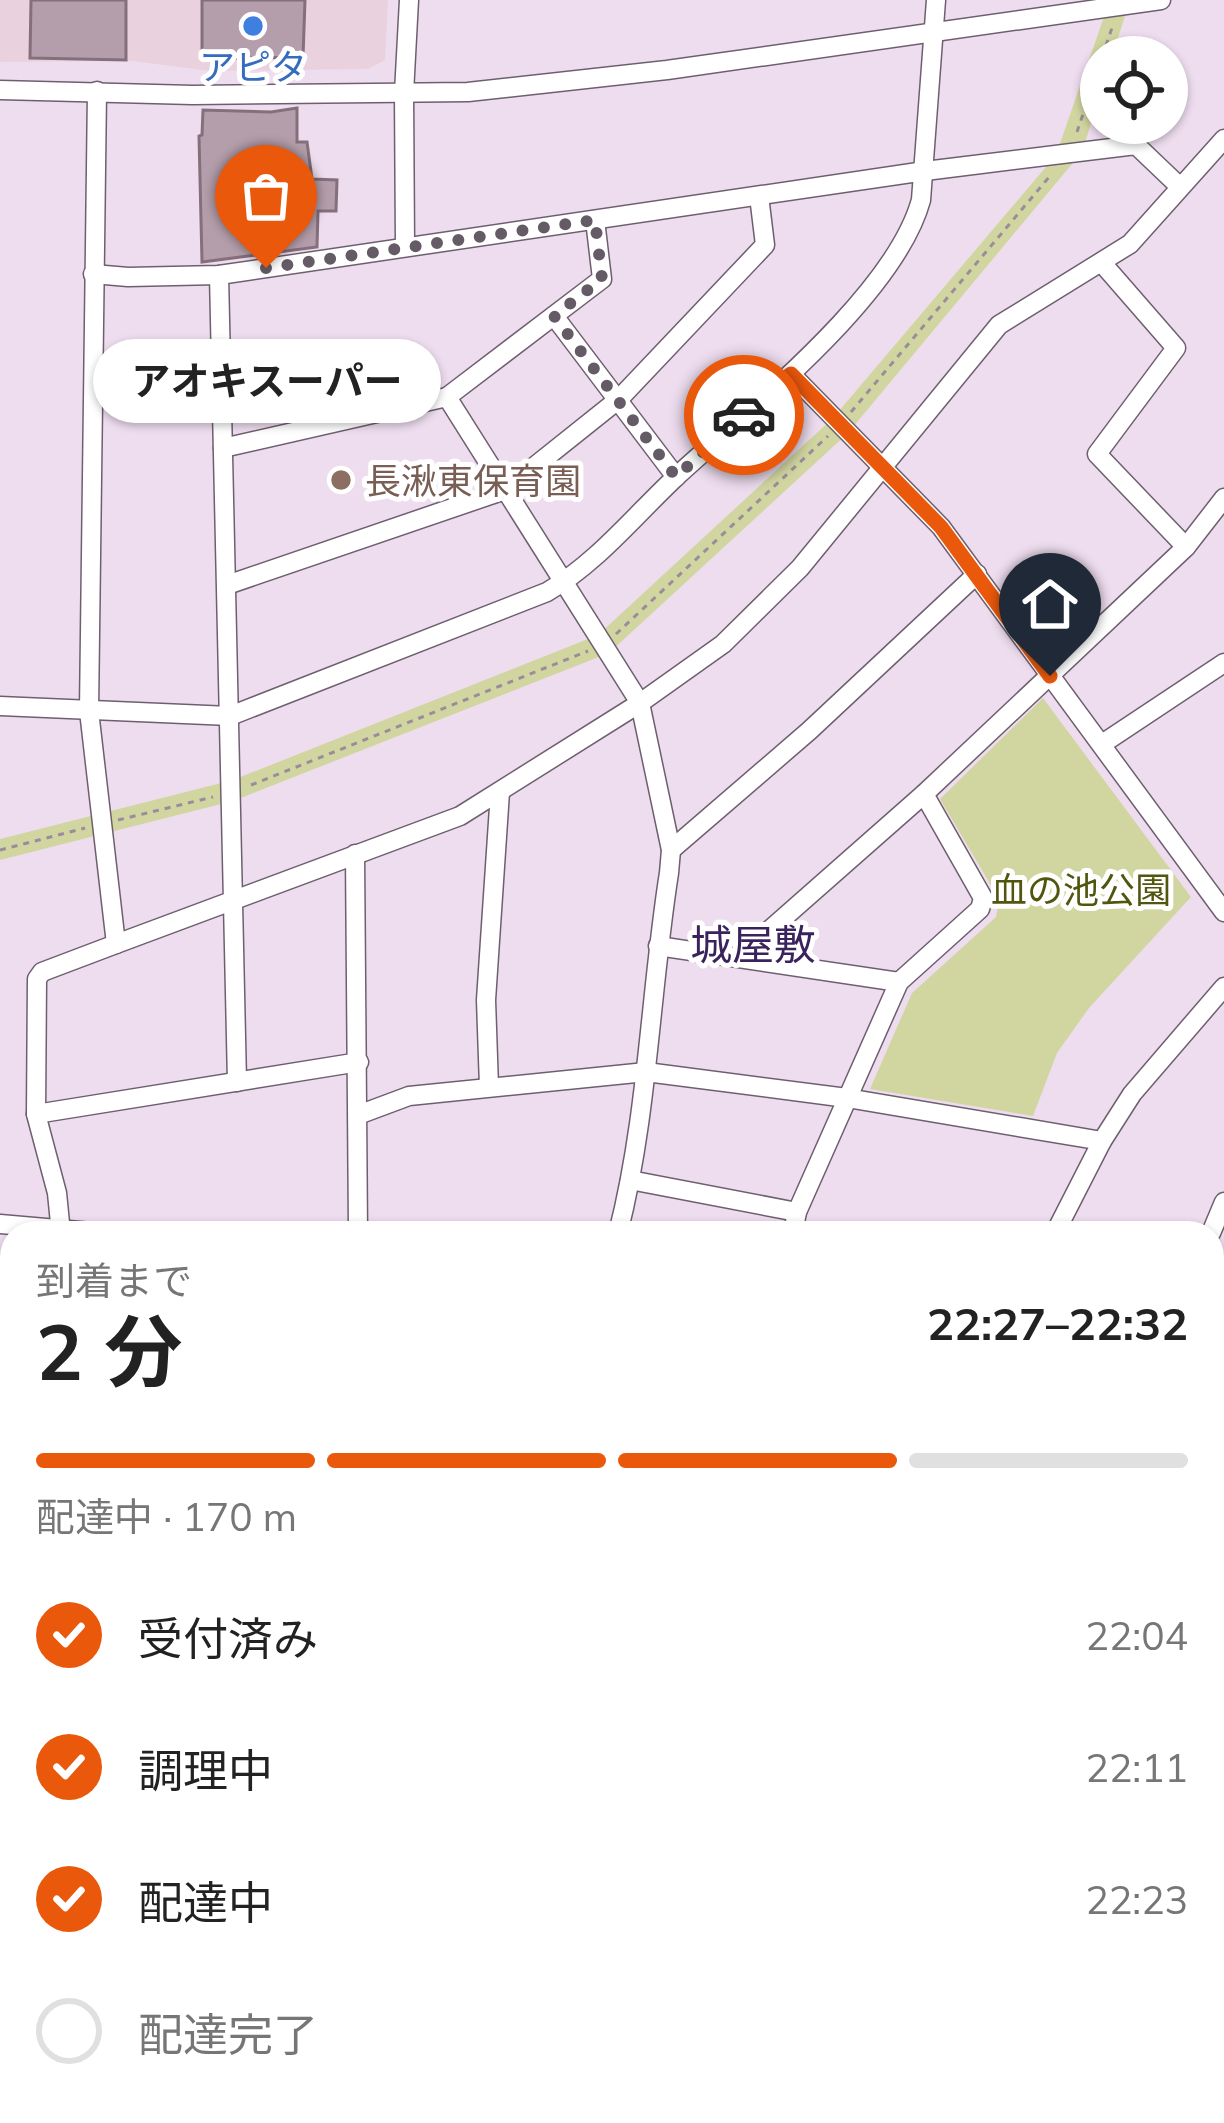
<!DOCTYPE html>
<html lang="ja">
<head>
<meta charset="utf-8">
<style>
	body { margin:0; font-family:Mulish,"Noto Sans JP",sans-serif; background:#f6f6f6; color:#222; height:100vh; display:flex; flex-direction:column; font-size:45px; white-space:nowrap }
	* { box-sizing:border-box; margin:0 }
	p { font-size:39px; color:#767676 }
	.icon { flex:none; width:66px; height:66px; fill:none; stroke:currentColor; stroke-width:2; stroke-linecap:round; stroke-linejoin:round }
	.map { position:relative; flex:1; overflow:hidden }
	.drawer { position:absolute; left:0px; top:1221px; width:1224px; height:903px; display:flex; flex-direction:column; background:#fff; border-radius:36px 36px 0 0; box-shadow:0 3px 9px #0004 }
	.drawer>* { flex:none }
	.buttons { position:absolute; left:1080px; top:36px; display:grid; gap:24px }
	.buttons a { display:grid; place-items:center; width:108px; height:108px; border-radius:50%; background:#fff; box-shadow:0 3px 9px #0004; font-size:60px }
	.pin { position:absolute; display:grid; place-items:center; width:102px; height:102px; color:#fff; margin:-123px -51px; border-radius:50% 50% 50% 0; rotate:-45deg; box-shadow:0 0 12px #0007 }
	.pin .icon { rotate:45deg }
	.courier { position:absolute; display:grid; place-items:center; width:120px; height:120px; margin:-60px; border:9px solid #ea580c; border-radius:50%; background:#fff; color:#222; box-shadow:0 3px 15px #0007 }
	.bubble { position:absolute; height:84px; border-radius:42px; background:#fff; box-shadow:0 3px 9px #0004; font-size:39px; font-weight:700; line-height:84px; text-align:center }
	.overview em { font-style:normal; font-weight:700 }
	.overview div { display:flex; flex-direction:column-reverse }
	.overview { display:flex; align-items:center; justify-content:space-between; height:204px; padding:0 36px }
	h1 { font-size:78px; font-weight:700; line-height:90px }
	.bar { display:grid; grid-template-columns:repeat(4,1fr); gap:18px 12px; align-content:center; height:144px; padding:0 36px }
	.bar i { height:15px; border-radius:9px; background:#e0e0e0 }
	.bar .current { background:#ea580c }
	.bar p { grid-column:span 4 }
	ol { padding:0 36px; list-style:none }
	li { display:flex; align-items:center; gap:36px; height:132px }
	li p { margin-inline-start:auto }
	li .icon { padding:12px; border-radius:50%; background:#ea580c; color:#fff; stroke-width:4 }
	li:last-child { color:#767676 }
	li i { width:66px; height:66px; border:6px solid #e0e0e0; border-radius:50% }
	.map>svg:first-child { display:block }
</style>
</head>
<body>
<div class="map">
<svg width="1224" height="2123" viewBox="0 0 1224 2123">
	<rect width="100%" height="100%" fill="#eeddef"/>
	<polygon fill="#e9d2de" points="0,0 388,0 385,60 368,69 210,71 132,61 0,62"/>
	<g fill="#d1d6a0">
		<polygon points="1130,0 1112,57 1101,57 1101,92 1082,152 848,433 609,653 233,801 0,860 0,839 233,780 598,635 833,418 1056,155 1107,8"/>
		<polygon points="1043,698 1191,897 1089,1008 1057,1053 1033,1116 870,1089 912,993 996,917 999,899 940,799"/>
		<polygon points="403,2112 1052,2112 1054,2123 395,2123"/>
	</g>
	<g fill="#b49eab" stroke="#846f7b" stroke-width="3">
		<polygon points="31,0 126,0 126,60 30,58"/>
		<polygon points="202,0 305,0 303,57 202,59"/>
		<polygon points="297,108 297,142 307,142 312,179 337,180 336,211 318,211 317,247 202,262 199,136 202,135 203,110 271,112"/>
	</g>
	<g fill="none" stroke-linecap="round" stroke-linejoin="round">
		<defs>
			<g id="minor">
				<polyline points="0,90 193,95 468,92 667,70 1161,0"/>
				<polyline points="405,247 404,93 409,0"/>
				<polyline points="1102,263 1176,348 1097,454 1186,547"/>
				<polyline points="93,274 128,277 219,275 925,171 1136,145 1179,186"/>
				<polyline points="219,275 237,1082"/>
				<polyline points="554,316 676,477"/>
				<polyline points="791,374 941,527 1224,912"/>
				<path d="M447,397L640,703L671,850L669,873C650,993 648,1116 618,1233"/>
				<polyline points="223,448 447,397 602,279 595,220"/>
				<polyline points="227,585 505,490 619,399 765,245 759,196"/>
				<path d="M0,706L230,716L547,592C598,562 635,515 678,475C751,408 895,295 921,200L936,0"/>
				<polyline points="1102,744 1224,663"/>
				<polyline points="671,850 809,731 977,574"/>
				<polyline points="355,854 358,1233"/>
				<polyline points="116,944 460,816 640,703 723,644 800,568 999,325 1130,244 1224,139"/>
				<polyline points="658,946 899,982"/>
				<polyline points="739,957 924,794 1186,547 1224,498"/>
				<polyline points="489,1087 486,1000 500,792"/>
				<polyline points="36,1114 359,1062"/>
				<polyline points="358,1115 409,1096 646,1072 847,1098 1102,1141"/>
				<polyline points="630,1180 797,1212"/>
				<polyline points="0,1224 103,1233"/>
				<polyline points="61,1233 57,1193 36,1114 37,979 42,972 116,944 89,711 97,91"/>
				<polyline points="793,1233 797,1212 899,982 980,909 983,898 924,794"/>
				<polyline points="1055,1233 1102,1141 1132,1094 1224,987"/>
				<polyline points="1211,1233 1224,1202"/>
				<polyline points="1212,1308 1224,1310"/>
				<polyline points="1212,1439 1224,1440"/>
				<polyline points="1212,1568 1224,1569"/>
				<polyline points="1212,1807 1224,1808"/>
				<polyline points="1212,1932 1224,1934"/>
				<polyline points="284,2112 287,2123"/>
				<polyline points="1061,2112 1062,2123"/>
				<polyline points="1184,2112 1186,2123"/>
				<polyline points="388,2123 396,2112"/>
			</g>
			<g id="major">
				<polyline points="0,1705 12,1758"/>
				<polyline points="0,1832 12,1873"/>
				<polyline points="82,2112 85,2123"/>
				<polyline points="120,2112 123,2123"/>
			</g>
		</defs>
		<use href="#minor" stroke="#6e5f6f" stroke-width="21"/>
		<use href="#major" stroke="#6e5f6f" stroke-width="27"/>
		<g stroke="#9a8d9b" stroke-width="3" stroke-dasharray="6 6" stroke-linecap="butt">
			<polyline points="1102,57 1113,25"/>
			<polyline points="1077,132 1101,60"/>
			<polyline points="851,412 1050,176"/>
			<polyline points="616,634 828,436"/>
			<polyline points="251,785 588,651"/>
			<polyline points="118,820 213,797"/>
			<polyline points="0,850 85,828"/>
			<polyline points="1212,1873 1224,1873"/>
		</g>
		<use href="#minor" stroke="#fff" stroke-width="18"/>
		<use href="#major" stroke="#fff" stroke-width="24"/>
		<g stroke="#4b424c" stroke-width="3">
			<polyline points="0,1742 12,1790"/>
			<polyline points="0,1786 12,1828"/>
			<polyline points="100,2112 104,2123"/>
		</g>
	</g>
	<g fill="none" stroke-linecap="round" stroke-linejoin="round">
		<polyline stroke="#655b66" stroke-width="12" stroke-dasharray="0 21.6" points="266,268 595,220 602,279 554,316 676,477 744,415"/>
		<polyline stroke="#ea580c" stroke-width="15" points="744,415 791,374 941,527 1050,676"/>
	</g>
	<circle fill="#3f7fe0" stroke="#fff" stroke-width="4.5" cx="253" cy="26" r="12"/>
	<circle fill="#8d6e63" stroke="#fff" stroke-width="4.5" cx="341" cy="480" r="12"/>
	<g text-anchor="middle" dominant-baseline="central" stroke-width="10" stroke-linejoin="round" paint-order="stroke">
		<g font-size="36" fill="#366cbe" stroke="#fff">
			<text x="253" y="66">アピタ</text>
		</g>
		<g font-size="36" fill="#785e54" stroke="#fff" text-anchor="start">
			<text x="365" y="480">長湫東保育園</text>
		</g>
		<g font-size="36" fill="#52550e" stroke="#fff">
			<text x="1081" y="889">血の池公園</text>
		</g>
		<g font-size="42" fill="#3a235d" stroke="#fff">
			<text x="753" y="944">城屋敷</text>
		</g>
	</g>
</svg>
<div class="buttons">
<a><svg class="icon" aria-label="locate" viewBox="0 0 24 24"><circle cx="12" cy="12" r="6"/><path d="M12 2v4M12 18v4M2 12h4M18 12h4"/></svg></a>
</div>
<div class="pin" style="left:266px;top:268px;background:#ea580c"><svg class="icon" aria-label="bag" viewBox="0 0 24 24"><path d="M5 8h14l-1 12H6zM9 8a3 3 0 0 1 6 0"/></svg></div>
<div class="pin" style="left:1050px;top:676px;background:#1f2937"><svg class="icon" aria-label="home" viewBox="0 0 24 24"><path d="M3 11l9-7 9 7M6 9v11h12V9"/></svg></div>
<div class="courier" style="left:744px;top:415px"><svg class="icon" aria-label="car" viewBox="0 0 24 24"><path d="M5 17H2v-5l4-1 3-4h7l3 4 3 1v5h-3M9 17h6M6 11h13"/><circle cx="7" cy="17" r="2"/><circle cx="17" cy="17" r="2"/></svg></div>
<div class="bubble" style="left:93px;top:339px;width:348px">アオキスーパー</div>
<section class="drawer">
<div class="overview"><div><h1>2 分</h1><p>到着まで</p></div><em>22:27–22:32</em></div>
<div class="bar"><i class="current"></i><i class="current"></i><i class="current"></i><i></i><p>配達中 · 170 m</p></div>
<ol>
<li><svg class="icon" aria-label="check" viewBox="0 0 24 24"><path d="M5 12l5 5 9-10"/></svg>受付済み<p>22:04</p></li>
<li><svg class="icon" aria-label="check" viewBox="0 0 24 24"><path d="M5 12l5 5 9-10"/></svg>調理中<p>22:11</p></li>
<li><svg class="icon" aria-label="check" viewBox="0 0 24 24"><path d="M5 12l5 5 9-10"/></svg>配達中<p>22:23</p></li>
<li><i></i>配達完了</li>
</ol>
</section>
</div>
</body>
</html>
